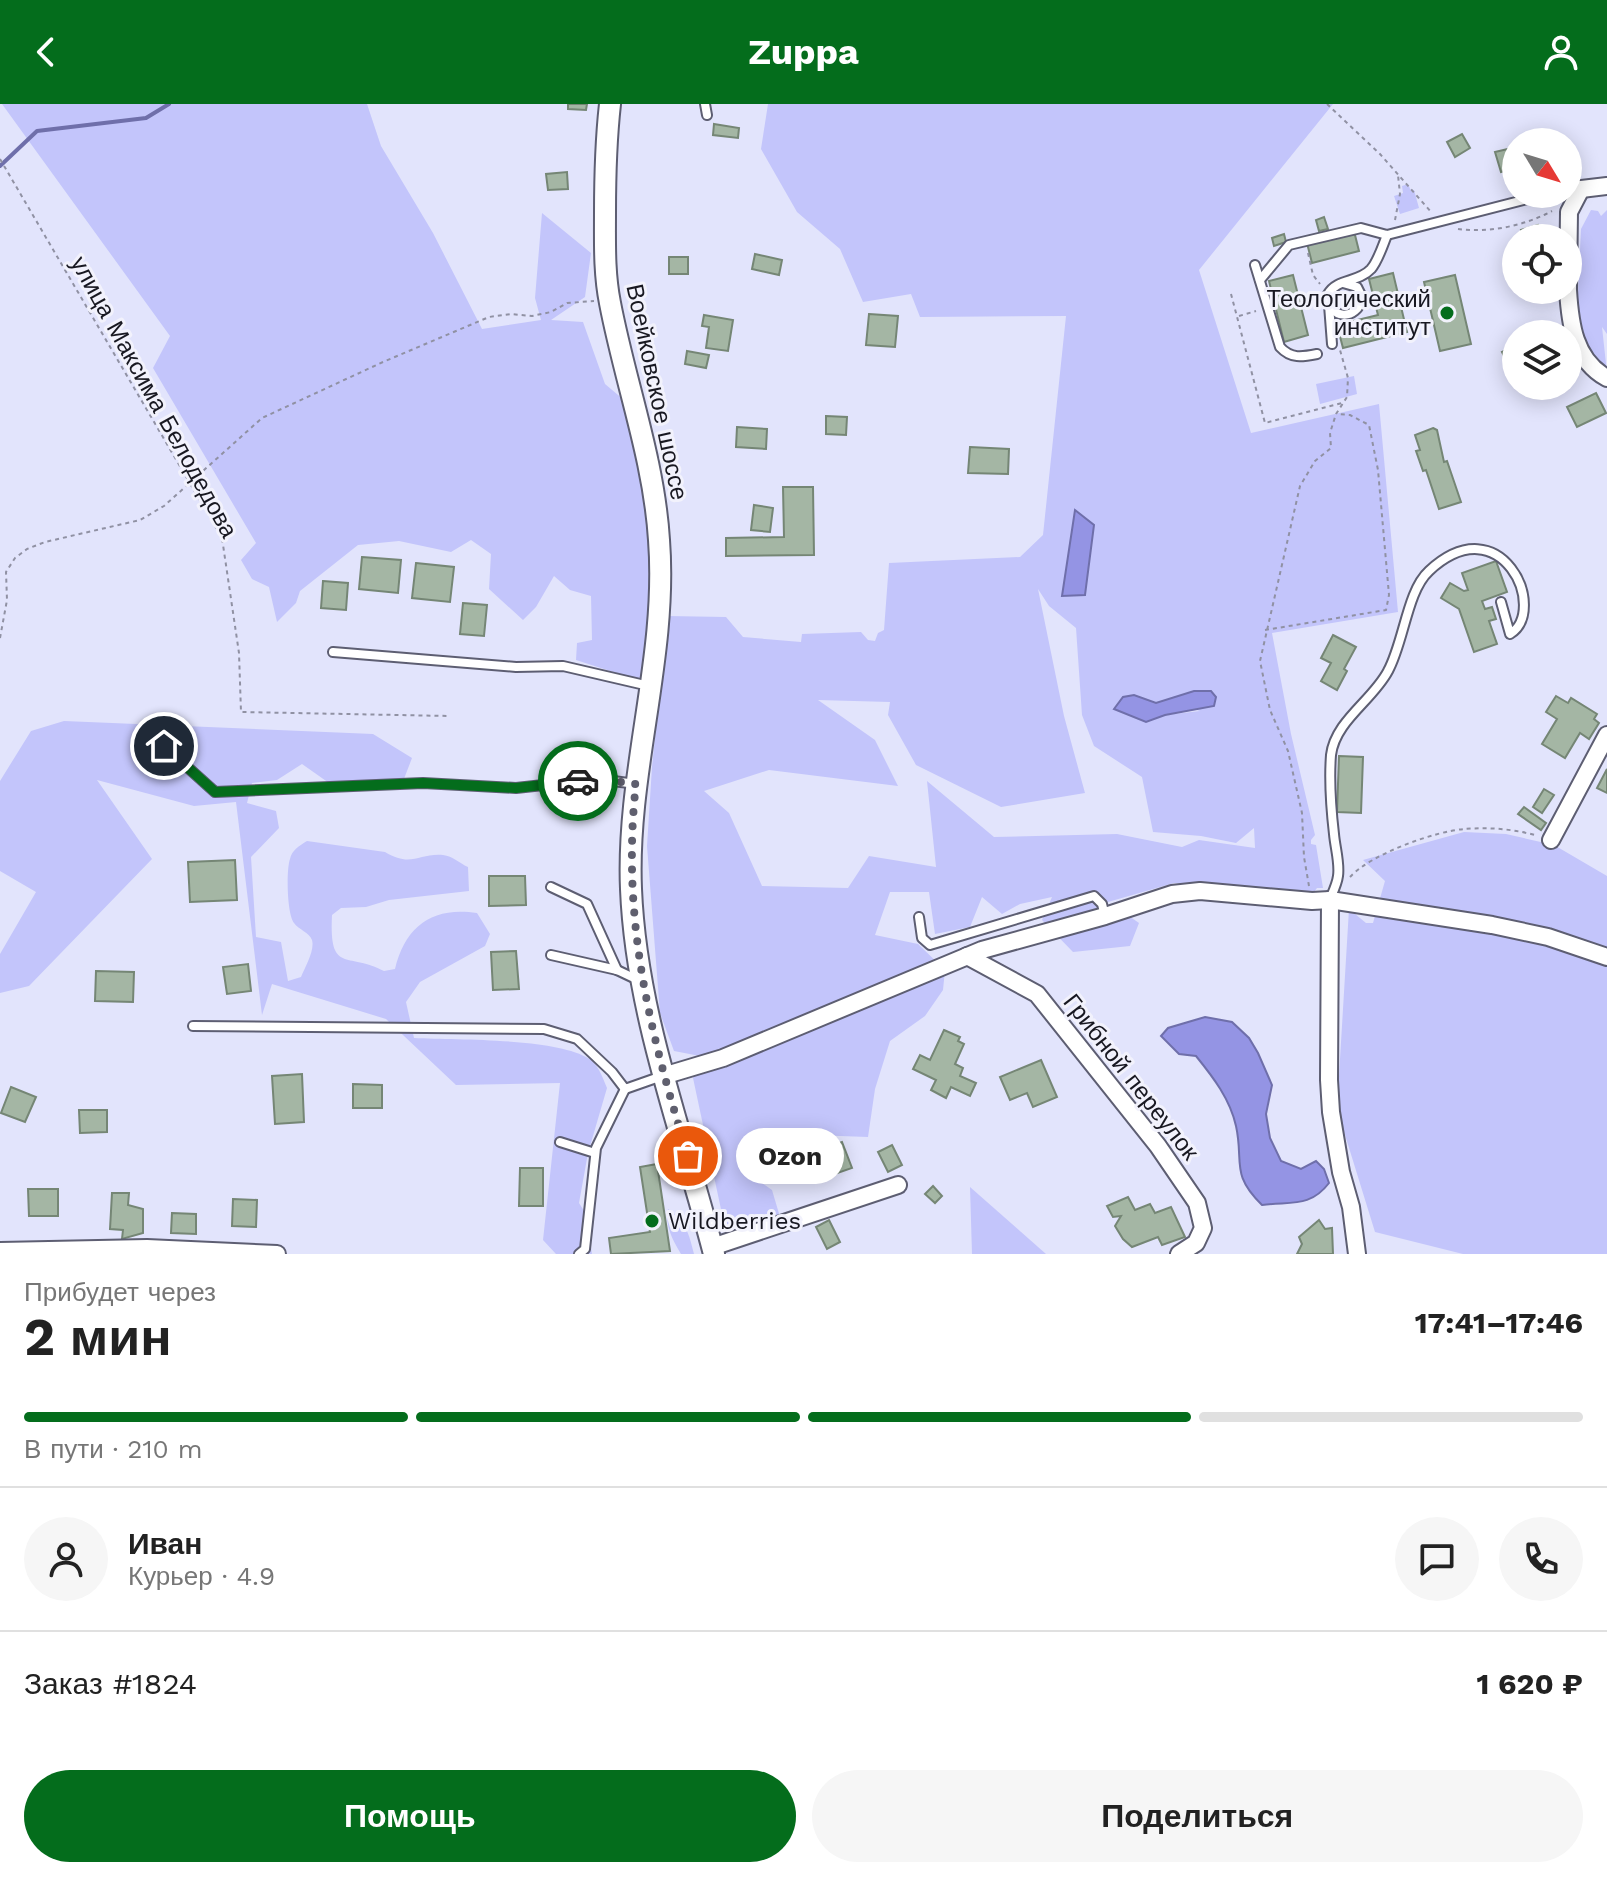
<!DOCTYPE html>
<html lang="ru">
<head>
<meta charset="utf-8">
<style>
	body { margin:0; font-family:"Work Sans",sans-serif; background:#f6f6f6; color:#222; height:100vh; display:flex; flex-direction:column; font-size:30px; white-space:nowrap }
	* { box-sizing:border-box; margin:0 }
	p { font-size:26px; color:#767676 }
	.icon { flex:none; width:44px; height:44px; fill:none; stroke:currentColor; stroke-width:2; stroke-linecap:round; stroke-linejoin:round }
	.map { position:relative; height:1150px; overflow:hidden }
	.sheet { display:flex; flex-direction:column; background:#fff; flex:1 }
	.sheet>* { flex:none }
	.needle { width:52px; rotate:128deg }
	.tools { position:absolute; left:1502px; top:24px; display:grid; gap:16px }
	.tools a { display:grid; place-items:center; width:80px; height:80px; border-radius:50%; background:#fff; box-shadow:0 4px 20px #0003; font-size:40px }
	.pin { position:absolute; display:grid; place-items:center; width:68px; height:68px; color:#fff; margin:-34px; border:4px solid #fff; border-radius:50%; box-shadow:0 2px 8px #0007 }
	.courier { position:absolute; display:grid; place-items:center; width:80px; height:80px; margin:-40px; border:6px solid #046d1c; border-radius:50%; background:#fff; color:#222; box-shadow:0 2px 10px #0007 }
	.bubble { position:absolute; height:56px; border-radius:28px; background:#fff; box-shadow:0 4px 20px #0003; font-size:26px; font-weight:700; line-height:56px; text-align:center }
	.overview em { font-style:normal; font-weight:700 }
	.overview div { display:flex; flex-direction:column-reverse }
	.overview { display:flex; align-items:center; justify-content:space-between; height:136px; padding:0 24px }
	h1 { font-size:52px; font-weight:700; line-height:60px }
	.bar { display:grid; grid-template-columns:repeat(4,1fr); gap:12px 8px; align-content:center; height:96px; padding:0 24px }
	.bar i { height:10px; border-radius:6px; background:#e0e0e0 }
	.bar .selected { background:#046d1c }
	.bar p { grid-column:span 4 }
	.line { display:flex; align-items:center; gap:20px; padding:0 24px; border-top:2px solid #e0e0e0 }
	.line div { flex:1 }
	.round { display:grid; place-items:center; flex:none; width:84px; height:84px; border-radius:42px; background:#f6f6f6 }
	.action { display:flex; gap:16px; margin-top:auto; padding:16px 24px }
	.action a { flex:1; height:92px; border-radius:48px; background:#046d1c; color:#fff; font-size:32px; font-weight:700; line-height:92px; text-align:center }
	.action a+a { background:#f6f6f6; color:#222 }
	header { display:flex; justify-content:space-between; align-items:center; height:104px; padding:0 24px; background:#046d1c; color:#fff; font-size:36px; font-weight:700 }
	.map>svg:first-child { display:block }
</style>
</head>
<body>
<header><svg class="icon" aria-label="back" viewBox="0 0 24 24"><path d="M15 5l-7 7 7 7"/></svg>Zuppa<svg class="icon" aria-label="person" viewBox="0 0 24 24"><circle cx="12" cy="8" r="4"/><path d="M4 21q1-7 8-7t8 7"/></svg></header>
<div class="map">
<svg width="1607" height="1150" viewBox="0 0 1607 1150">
	<rect width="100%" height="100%" fill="#e2e4fc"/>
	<g fill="#c3c5fb" fill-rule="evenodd">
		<polygon points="2,0 367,0 381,42 433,129 482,225 541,216 535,194 542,109 591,149 585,193 551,216 583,218 605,280 624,296 644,370 655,473 644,567 638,576 576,556 577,539 592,536 591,492 570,486 554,472 536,503 523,516 489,485 491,450 471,436 451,448 399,437 358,441 300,487 296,499 277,518 269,483 252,475 241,456 256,439 153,264 170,232"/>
		<path d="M768,0H1333L1199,166L1251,329L1379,300L1398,508L1272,529L1291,630L1315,731L1311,736V740L1316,741L1323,784H1317L1314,788L1174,779L1108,798L1100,806L1116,803L1139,819L1130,842L1073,848L1042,816L1052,793L1020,800L1002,810L982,793L970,823L935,830L929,788H890L875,831L918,840L945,866L943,886L925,912L890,937L875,985L868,1033L812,1031L774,1052L738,1047L739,1063L772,1086L780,1113L725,1124L693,974L705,953L674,947L660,909L647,742L652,663L667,512L726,513L743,533L801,538L802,530L861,528L868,536L875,537L878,529L884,526L889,459L1020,453L1043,431L1066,212L920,213L911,190L863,198L840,145L797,108L761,45ZM1038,485L1049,502L1076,524L1082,611L1094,642L1142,673L1153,728L1201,732L1236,739L1254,724L1255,744L1199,736L1182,743L1117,730L994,733L927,677L936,763L869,752L848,784L762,782L729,709L704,687L769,666L898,682L875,636L818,596L890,598L888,611L916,661L1001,703L1085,689L1064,612ZM1134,591L1156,599L1166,597L1200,607L1165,611L1123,593Z"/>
		<polygon points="1408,80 1411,87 1414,86 1419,104 1400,110 1394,92 1403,89 1402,82"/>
		<polygon points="1591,106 1598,107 1601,112 1607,106 1607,230 1602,223 1607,269 1586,244 1577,210 1581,125"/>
		<polygon points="1354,272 1357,290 1320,300 1316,280"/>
		<path d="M64,617L373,630L412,654L402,680L373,684L329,679L302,660L277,676L252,679L247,699L276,707L279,724L251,753L256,833L281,838L288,877L301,873C305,863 315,846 312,836C309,828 299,826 294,819C287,810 286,766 290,755C292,746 299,742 307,737L385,748C411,764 419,749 443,751C453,752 459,759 468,763L469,787L389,796L366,803L341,804L332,811C329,871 347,847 384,867L395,865C405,822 433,802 477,809L490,830L485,842L420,878L406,898L414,934C457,936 551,934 586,953C598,959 602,972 607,984L588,1049L579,1099L586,1110L592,1150H556L543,1136L560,979L456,981L386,915L272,880L262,911L236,698L194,702L97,676L152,755L29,882L0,889V850L36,788L0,767V677L31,627Z"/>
		<polygon points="1464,728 1506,730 1554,741 1607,772 1607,1150 1463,1150 1375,1128 1337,1005 1349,805 1366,819 1373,819 1385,777 1363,756"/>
		<polygon points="970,1083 1046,1150 972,1150"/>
		<path d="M668,1105C686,1117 689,1130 694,1150H681C672,1135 665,1122 668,1105Z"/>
	</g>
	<g fill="#9494e4" stroke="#6f6faa" stroke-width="2">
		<polygon points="1075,406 1094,421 1085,491 1062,492"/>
		<polygon points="1194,587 1211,587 1216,593 1214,602 1165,611 1146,618 1114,605 1123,593 1134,591 1156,599"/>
		<path d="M1205,913L1232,918L1249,934L1258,949L1272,981L1266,1010L1270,1034L1281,1057L1301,1065L1316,1057L1324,1065L1329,1079C1310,1104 1291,1097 1262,1101C1230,1070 1244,1058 1236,1022C1230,995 1213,973 1196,952L1179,950L1161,932L1168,924Z"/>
	</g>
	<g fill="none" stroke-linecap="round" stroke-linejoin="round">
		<polyline stroke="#6f6faa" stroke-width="4" points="0,62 37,27 146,14 169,0"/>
	</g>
	<g fill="#a4b6a4" stroke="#758675" stroke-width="2">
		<polygon points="568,0 587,0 586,6 568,5"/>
		<polygon points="714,20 739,24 738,34 713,31"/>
		<polygon points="1462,30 1470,44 1455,53 1447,38"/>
		<polygon points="1516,43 1516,64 1501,68 1495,48"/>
		<polygon points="567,68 568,85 548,86 546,70"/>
		<polygon points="1324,113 1328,125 1319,127 1316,116"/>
		<polygon points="1538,121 1542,134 1523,134 1521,126"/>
		<polygon points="1354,127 1359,147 1312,159 1307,139"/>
		<polygon points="1284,130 1286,138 1274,142 1272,134"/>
		<polygon points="755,150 782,156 779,171 752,165"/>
		<rect x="669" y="153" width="19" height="17"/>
		<polygon points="1393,169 1407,228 1343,244 1337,221 1378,211 1369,175"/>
		<polygon points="1293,171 1308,231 1284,238 1269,177"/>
		<polygon points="1455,171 1471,240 1440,247 1424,178"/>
		<polygon points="869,210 898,212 895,243 866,241"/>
		<polygon points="704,211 733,216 728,247 706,244 709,223 702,222"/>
		<polygon points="1516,241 1516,259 1509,262 1502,248"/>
		<polygon points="687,247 709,251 706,264 685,260"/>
		<polygon points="1596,289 1606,309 1577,323 1567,303"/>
		<polygon points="826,312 847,313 846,331 826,330"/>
		<polygon points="737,323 767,325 766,345 736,343"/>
		<polygon points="1433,324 1437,326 1444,358 1447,357 1461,398 1439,405 1426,366 1423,367 1416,347 1420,346 1415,331"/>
		<polygon points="970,343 1009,345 1008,370 968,369"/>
		<polygon points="783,383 813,383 814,451 726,452 726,434 784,433"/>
		<polygon points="754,401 773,404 770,428 751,426"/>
		<polygon points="362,453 401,456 398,489 359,485"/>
		<polygon points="1496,457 1507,488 1482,497 1485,505 1492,503 1496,515 1489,517 1497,540 1474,548 1459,505 1441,494 1450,479 1464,487 1468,486 1462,469"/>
		<polygon points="416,459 454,463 450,498 412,494"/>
		<polygon points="323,477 348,479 346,506 321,504"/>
		<polygon points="463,499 487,501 484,532 460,530"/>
		<polygon points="1333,531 1356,543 1344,565 1347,567 1337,586 1321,577 1331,559 1321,554"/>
		<polygon points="1556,592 1568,599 1571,594 1597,610 1594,615 1599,619 1589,635 1580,629 1565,654 1542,640 1557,615 1546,608"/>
		<polygon points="1339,652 1363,653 1361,709 1337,708"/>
		<polygon points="1607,665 1607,689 1597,684"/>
		<polygon points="1544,685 1554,691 1542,709 1533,703"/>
		<polygon points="1524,703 1546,719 1541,726 1518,710"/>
		<polygon points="235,756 237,796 190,798 188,758"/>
		<polygon points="489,772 525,772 526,801 489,802"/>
		<polygon points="516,847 519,885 493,886 491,848"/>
		<polygon points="248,860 251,887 227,890 223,863"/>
		<polygon points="96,867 134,868 133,898 95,897"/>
		<polygon points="944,926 960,933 958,937 964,940 955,960 963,964 960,972 976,979 970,992 951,983 946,994 931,986 936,976 913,965 920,951 930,956"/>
		<polygon points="1041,956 1057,993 1033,1003 1027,989 1010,996 1000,973"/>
		<polygon points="302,970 304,1018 275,1020 272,972"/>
		<polygon points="353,980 382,981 382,1004 353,1004"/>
		<polygon points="11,983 36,993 25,1018 1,1009"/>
		<polygon points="79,1006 107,1006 107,1028 80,1029"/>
		<polygon points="842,1038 852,1064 823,1074 813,1048"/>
		<polygon points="892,1041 902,1061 888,1068 878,1048"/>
		<polygon points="657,1060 670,1147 611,1150 609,1134 650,1128 640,1063"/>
		<polygon points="520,1064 543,1064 543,1102 519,1102"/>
		<polygon points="933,1082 942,1092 935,1099 925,1090"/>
		<polygon points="28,1085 58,1085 58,1112 29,1112"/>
		<polygon points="112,1089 129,1089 128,1101 143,1105 143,1129 122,1135 123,1126 110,1125"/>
		<polygon points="1128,1093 1135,1106 1150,1100 1155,1109 1171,1103 1185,1133 1162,1141 1158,1133 1132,1143 1123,1135 1115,1122 1121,1112 1113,1113 1107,1102"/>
		<polygon points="233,1095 257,1096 256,1123 232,1122"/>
		<polygon points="172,1109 196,1110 196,1130 171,1129"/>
		<polygon points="829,1116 840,1138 827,1145 816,1123"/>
		<polygon points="1319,1116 1325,1125 1332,1124 1333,1150 1297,1150 1302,1140 1299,1133"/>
	</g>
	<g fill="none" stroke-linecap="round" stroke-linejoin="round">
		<defs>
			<g id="service">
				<polyline points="705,0 707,11"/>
				<path d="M1255,161L1280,243C1291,255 1302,253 1317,250"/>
				<polyline points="1260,176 1289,141 1361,124 1387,131 1547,90"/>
				<path d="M1343,179L1357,183L1362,193C1358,218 1327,216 1328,190C1337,174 1358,179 1371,165C1378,157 1383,141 1387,131"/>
				<polyline points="1329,201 1332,240"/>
				<polyline points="333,548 516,563 563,562 649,582"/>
				<polyline points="164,642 215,688 423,679 516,684 598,675 636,680"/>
				<polyline points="551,783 587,800 617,866"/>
				<path d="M1330,795C1333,788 1337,780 1338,772C1340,759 1335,743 1334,730C1331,704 1329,677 1331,651C1335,617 1373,596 1388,567C1404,538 1407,487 1429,467C1501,400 1549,506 1510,530L1501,498"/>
				<polyline points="919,813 922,834 930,841 1094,792 1102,800 1105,812"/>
				<polyline points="551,851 617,866 638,876"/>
				<polyline points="193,922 544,925 577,935 612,968 625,985 662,972"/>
				<polyline points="560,1038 595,1049"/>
				<polyline points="579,1150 585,1145 596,1044 625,985"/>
			</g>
			<g id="minor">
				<polyline points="1573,86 1607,82"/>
				<polyline points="1568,184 1569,108 1581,85"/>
				<path d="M1568,186C1570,219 1574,256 1607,274"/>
				<polyline points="1551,736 1607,631"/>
				<polyline points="1330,796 1329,976 1331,1008 1341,1068 1351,1103 1357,1150"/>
				<polyline points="967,852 1037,890 1158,1042 1197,1099 1203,1124 1196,1139 1179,1150"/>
				<polyline points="663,972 723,954 982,846 1105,812 1172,790 1200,787 1312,797 1330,796 1492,821 1548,833 1607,853"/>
				<polyline points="712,1143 898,1081"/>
				<polyline points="0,1147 147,1144 277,1150"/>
			</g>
			<path id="tertiary" d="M610,0C606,36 605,72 605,109C605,139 604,169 610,199C625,278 654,355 659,436C668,553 626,668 631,785C636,910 683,1030 714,1150"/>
		</defs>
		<use href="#service" stroke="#5d5e72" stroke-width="12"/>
		<use href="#minor" stroke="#5d5e72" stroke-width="20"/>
		<use href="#tertiary" stroke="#5d5e72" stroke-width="24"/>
		<g stroke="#9091a3" stroke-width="2" stroke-dasharray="4 4" stroke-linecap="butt">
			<polyline points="1327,0 1380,50 1432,109"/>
			<polyline points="0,55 222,434 239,549 241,608 449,612"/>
			<polyline points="1395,116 1400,90 1398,71"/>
			<path d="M1458,125C1489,129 1524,122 1552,107"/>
			<polyline points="1308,149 1313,171 1320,180"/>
			<polyline points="1231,190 1265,319 1342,299"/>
			<polyline points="1239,212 1256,207"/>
			<polyline points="1265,526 1386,506 1389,491 1378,366 1369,321 1350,311 1337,310"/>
			<polyline points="0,534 7,496 6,468 15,454 27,445 45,438 140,416 164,402 262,314 383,258 489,213 511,210 532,212 551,208 567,199 594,197"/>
			<path d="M1350,773C1371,750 1435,727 1465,725C1489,723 1512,725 1535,731"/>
			<polyline points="1309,782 1304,753 1302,709 1288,647 1270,606 1260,557 1300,382 1315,357 1331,344 1330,329 1336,310 1347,293 1348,274 1340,246"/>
		</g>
		<use href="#service" stroke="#fff" stroke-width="8"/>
		<use href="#minor" stroke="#fff" stroke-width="16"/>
		<use href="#tertiary" stroke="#fff" stroke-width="20"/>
	</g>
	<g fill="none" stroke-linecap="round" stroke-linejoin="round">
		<path stroke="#5f5f6e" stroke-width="8" stroke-dasharray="0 14.4" d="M578,677L598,675L636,680C621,812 649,927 688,1052"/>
		<polyline stroke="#046d1c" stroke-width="10" points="164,642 215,688 423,679 516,684 578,677"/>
	</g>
	<g fill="#046d1c" stroke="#f2f2fc" stroke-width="3">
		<circle cx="1447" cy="209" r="8"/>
		<circle cx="652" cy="1117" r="8"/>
	</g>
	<g text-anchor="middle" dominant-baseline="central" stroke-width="6" stroke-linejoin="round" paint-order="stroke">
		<g font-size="24" fill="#181821" stroke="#f2f2fc" text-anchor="end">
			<text x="1431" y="195">Теологический<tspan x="1431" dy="28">институт</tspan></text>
			<text x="668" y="1117" text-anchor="start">Wildberries</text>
		</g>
		<g font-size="24" fill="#181821" stroke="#f2f2fc">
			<text transform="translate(657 288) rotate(78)">Воейковское шоссе</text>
			<text transform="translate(154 293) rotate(61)">улица Максима Белодедова</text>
			<text transform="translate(1131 973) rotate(52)">Грибной переулок</text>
		</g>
	</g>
</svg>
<div class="tools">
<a><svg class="needle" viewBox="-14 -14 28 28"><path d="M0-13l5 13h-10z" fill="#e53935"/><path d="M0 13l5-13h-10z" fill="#767676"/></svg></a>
<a><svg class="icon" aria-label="locate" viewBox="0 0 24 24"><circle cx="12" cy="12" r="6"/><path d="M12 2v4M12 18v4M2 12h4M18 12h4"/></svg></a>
<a><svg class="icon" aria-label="layers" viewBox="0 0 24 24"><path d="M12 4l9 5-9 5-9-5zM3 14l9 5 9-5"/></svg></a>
</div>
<div class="pin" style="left:688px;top:1052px;background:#ea580c"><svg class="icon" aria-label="bag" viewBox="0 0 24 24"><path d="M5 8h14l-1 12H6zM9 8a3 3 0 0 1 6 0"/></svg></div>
<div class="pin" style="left:164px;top:642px;background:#1f2937"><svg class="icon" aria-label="home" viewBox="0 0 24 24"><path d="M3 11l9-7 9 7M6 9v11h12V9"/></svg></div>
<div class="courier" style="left:578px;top:677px"><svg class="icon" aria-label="car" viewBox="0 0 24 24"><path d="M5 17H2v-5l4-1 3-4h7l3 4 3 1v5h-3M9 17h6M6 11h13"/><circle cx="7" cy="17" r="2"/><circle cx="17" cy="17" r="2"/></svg></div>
<div class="bubble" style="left:736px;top:1024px;width:108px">Ozon</div>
</div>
<section class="sheet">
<div class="overview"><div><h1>2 мин</h1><p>Прибудет через</p></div><em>17:41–17:46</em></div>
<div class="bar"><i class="selected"></i><i class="selected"></i><i class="selected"></i><i></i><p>В пути · 210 m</p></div>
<div class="line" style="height:144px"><a class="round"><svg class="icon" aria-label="person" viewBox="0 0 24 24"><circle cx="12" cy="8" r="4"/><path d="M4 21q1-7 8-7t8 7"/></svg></a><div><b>Иван</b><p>Курьер · 4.9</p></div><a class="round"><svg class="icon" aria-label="chat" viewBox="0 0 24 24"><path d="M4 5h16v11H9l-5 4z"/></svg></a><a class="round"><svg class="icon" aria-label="phone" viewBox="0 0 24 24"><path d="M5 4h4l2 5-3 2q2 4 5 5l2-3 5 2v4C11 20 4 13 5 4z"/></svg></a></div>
<div class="line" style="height:104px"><div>Заказ #1824</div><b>1 620 ₽</b></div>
<div class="action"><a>Помощь</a><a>Поделиться</a></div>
</section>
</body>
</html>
